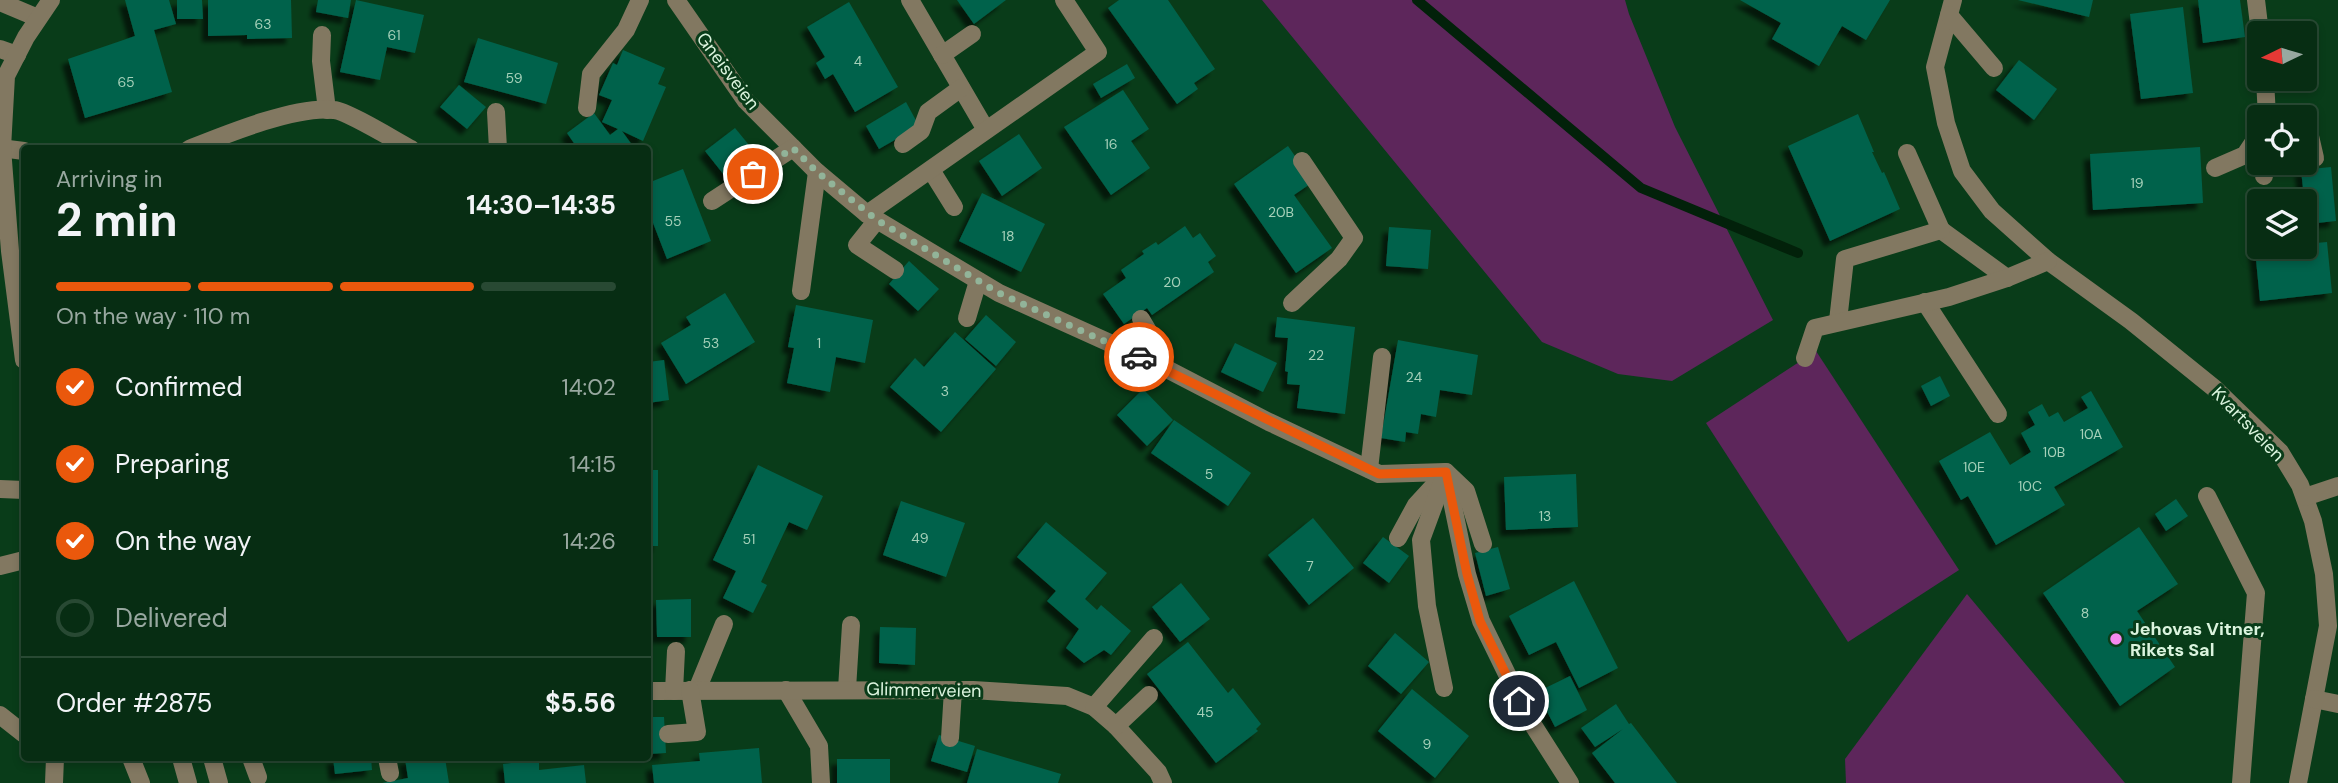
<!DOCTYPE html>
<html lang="en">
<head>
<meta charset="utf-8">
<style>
	body { margin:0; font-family:"DM Sans",sans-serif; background:#153921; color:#f1f3f6; height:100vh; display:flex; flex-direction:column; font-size:26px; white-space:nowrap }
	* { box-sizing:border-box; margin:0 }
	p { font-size:23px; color:#98a8a0 }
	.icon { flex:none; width:38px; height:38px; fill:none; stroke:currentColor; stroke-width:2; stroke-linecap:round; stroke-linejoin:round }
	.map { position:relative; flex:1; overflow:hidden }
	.side { position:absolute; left:21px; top:145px; width:630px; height:616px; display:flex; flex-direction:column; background:#072d13; border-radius:7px; box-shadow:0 4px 10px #0003,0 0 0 2px #284933 }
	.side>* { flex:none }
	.needle { width:46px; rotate:265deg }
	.fabs { position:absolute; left:2247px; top:21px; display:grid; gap:14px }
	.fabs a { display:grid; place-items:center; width:70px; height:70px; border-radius:7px; background:#072d13; box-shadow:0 4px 10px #0003,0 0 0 2px #284933; font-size:35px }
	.pin { position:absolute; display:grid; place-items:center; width:60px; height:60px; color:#fff; margin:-30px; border:4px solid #fff; border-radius:50%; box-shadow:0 2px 7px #0007 }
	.courier { position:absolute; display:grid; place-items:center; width:70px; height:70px; margin:-35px; border:5px solid #ea580c; border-radius:50%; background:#fff; color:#222; box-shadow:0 2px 9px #0007 }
	.summary em { font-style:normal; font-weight:700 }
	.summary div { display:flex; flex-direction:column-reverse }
	.summary { display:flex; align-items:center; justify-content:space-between; height:119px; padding:0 35px }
	h1 { font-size:46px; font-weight:700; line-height:52px }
	.bar { display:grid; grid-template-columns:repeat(4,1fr); gap:10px 7px; align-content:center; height:84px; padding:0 35px }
	.bar i { height:9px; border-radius:5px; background:#284933 }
	.bar .current { background:#ea580c }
	.bar p { grid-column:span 4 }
	.line { display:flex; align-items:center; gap:18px; padding:0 35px; border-top:2px solid #284933 }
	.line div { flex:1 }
	ol { padding:0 35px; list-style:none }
	li { display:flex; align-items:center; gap:21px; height:77px }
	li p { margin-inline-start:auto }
	li .icon { padding:7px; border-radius:50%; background:#ea580c; color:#fff; stroke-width:4 }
	li:last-child { color:#98a8a0 }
	li i { width:38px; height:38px; border:4px solid #284933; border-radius:50% }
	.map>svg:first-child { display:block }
</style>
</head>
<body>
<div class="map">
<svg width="2338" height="783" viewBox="0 0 2338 783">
	<defs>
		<filter id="shadow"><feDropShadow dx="-6" dy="6" stdDeviation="2" flood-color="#0009"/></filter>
	</defs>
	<rect width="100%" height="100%" fill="#093c19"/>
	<g fill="#5d265b">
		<polygon points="1262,0 1625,0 1629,14 1675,127 1773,320 1672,381 1618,374 1542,342"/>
		<polygon points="1816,351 1959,570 1848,642 1706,423"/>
		<polygon points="1967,594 2125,783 1846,783 1845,759"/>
	</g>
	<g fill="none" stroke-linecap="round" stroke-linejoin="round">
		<polyline stroke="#02210a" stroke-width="10" points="1417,0 1641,188 1798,253"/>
	</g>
	<g fill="#02624b" filter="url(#shadow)">
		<polygon points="125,0 169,0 176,24 154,30 172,92 85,118 68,59 135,36"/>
		<polygon points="177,0 202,0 203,19 177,19"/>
		<polygon points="208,0 291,0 292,38 247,39 247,35 208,36"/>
		<polygon points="318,0 351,0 348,18 316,12"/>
		<polygon points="356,0 424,15 415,53 387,47 380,80 340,72"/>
		<polygon points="957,0 1006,0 974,24"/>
		<polygon points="1119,0 1168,0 1215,69 1194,83 1198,89 1177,104 1108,8"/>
		<polygon points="1740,0 1890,0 1866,40 1842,26 1819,66 1772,39 1781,23"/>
		<polygon points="2018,0 2093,0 2089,17"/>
		<polygon points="2198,0 2240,0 2245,37 2203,43"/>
		<polygon points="849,2 898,87 855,112 833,74 825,79 816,63 825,57 807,27"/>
		<polygon points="2183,7 2193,93 2141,99 2130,14"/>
		<polygon points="478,38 558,63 546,104 464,82"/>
		<polygon points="623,50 665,68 658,84 666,87 643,141 622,131 635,149 578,149 567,133 594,113 610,135 618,129 602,122 612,100 599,95 613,63 617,65"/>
		<polygon points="2019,60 2057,89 2034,120 1996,90"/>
		<polygon points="1127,64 1135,78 1101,98 1093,84"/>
		<polygon points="459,85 486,107 467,129 440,107"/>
		<polygon points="1123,90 1149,129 1131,141 1150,168 1111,195 1064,127"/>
		<polygon points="906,102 919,126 879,149 866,126"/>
		<polygon points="1858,114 1874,152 1872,152 1882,173 1884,172 1900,209 1830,241 1788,146"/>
		<polygon points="735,128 758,156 728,180 705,151"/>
		<polygon points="1019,134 1042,168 1002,196 979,161"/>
		<polygon points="1288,146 1313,182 1294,195 1332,248 1296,273 1234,184"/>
		<polygon points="2200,147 2203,203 2093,210 2090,154"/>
		<polygon points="2331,167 2336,221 2307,224 2301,170"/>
		<polygon points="683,169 711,241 667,259 648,210 648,183"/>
		<polygon points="982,193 1045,224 1021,272 959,241"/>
		<polygon points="1185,226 1193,238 1200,233 1216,256 1208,262 1214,272 1152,315 1147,308 1124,324 1103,294 1126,278 1121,270 1144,254 1142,251 1156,242 1158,245"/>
		<polygon points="1389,227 1431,230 1428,269 1386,266"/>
		<polygon points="2327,242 2332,293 2260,301 2255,249 2305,247 2305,244"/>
		<polygon points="909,261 939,289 918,311 889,284"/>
		<polygon points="725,293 755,342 686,384 661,343 691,325 686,317"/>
		<polygon points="796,305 873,320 865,363 836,357 830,392 787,383 794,348 788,347"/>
		<polygon points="986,315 1016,342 996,366 965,339"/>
		<polygon points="1277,317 1355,327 1345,414 1297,408 1300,385 1287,384 1288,372 1285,371 1288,338 1275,337"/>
		<polygon points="955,332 996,369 941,432 890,387 915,358 924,367"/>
		<polygon points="1398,340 1478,355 1472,395 1440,390 1436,417 1421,414 1418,434 1406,432 1405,442 1381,438"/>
		<polygon points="1235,343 1277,363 1263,392 1221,372"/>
		<polygon points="664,360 669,400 648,403 648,362"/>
		<polygon points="1940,376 1950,396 1931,406 1921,386"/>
		<polygon points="1143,389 1173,420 1147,446 1117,415"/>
		<polygon points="2091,391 2123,447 2054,487 2065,505 1996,545 1968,496 1961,500 1939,461 1990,432 2010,465 2031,452 2021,433 2035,425 2028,412 2042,404 2049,417 2058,412 2064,422 2088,408 2081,397"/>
		<polygon points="1174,420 1251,473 1228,506 1151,453"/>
		<polygon points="758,465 823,496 807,530 789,522 761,582 767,585 753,613 723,598 736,571 713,560"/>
		<rect x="648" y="470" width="10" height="76"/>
		<polygon points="1576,474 1578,527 1506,530 1504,477"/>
		<polygon points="2176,499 2188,516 2166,531 2155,514"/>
		<polygon points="901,501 965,523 946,577 883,555"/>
		<polygon points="1313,518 1354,568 1309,605 1268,555"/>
		<polygon points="1046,522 1107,573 1085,599 1097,610 1101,605 1131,631 1111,655 1104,650 1084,663 1066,648 1079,629 1047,601 1056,591 1017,557"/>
		<polygon points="2139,527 2178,584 2137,611 2175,667 2120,706 2043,593"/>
		<polygon points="1383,537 1409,556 1389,583 1363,563"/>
		<polygon points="1498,547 1510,589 1486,596 1475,553"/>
		<polygon points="1574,581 1618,668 1579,688 1556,642 1529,655 1509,616"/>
		<polygon points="1181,583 1210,619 1180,642 1152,607"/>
		<polygon points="691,599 691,637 657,637 656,600"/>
		<polygon points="880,627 916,628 915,665 879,663"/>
		<polygon points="1395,633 1429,662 1401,694 1368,666"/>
		<polygon points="1188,642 1228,693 1233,688 1261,724 1256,729 1258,731 1216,763 1147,674"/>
		<polygon points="1570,676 1587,710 1555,727 1537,692"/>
		<polygon points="1412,689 1469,736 1435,778 1378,731"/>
		<polygon points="1616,704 1629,724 1631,723 1677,783 1615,783 1592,753 1623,729 1595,747 1581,728"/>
		<polygon points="648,717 664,717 666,753 648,754"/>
		<polygon points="939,735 975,746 967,772 931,761"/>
		<polygon points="759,748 762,783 654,783 652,765 700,761 699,753"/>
		<polygon points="977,749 1061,774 1058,783 967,783"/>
		<polygon points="333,758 371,758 372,770 335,774"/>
		<polygon points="416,758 445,758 449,783 382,783 408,778 405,759"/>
		<rect x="837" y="759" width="53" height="24"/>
		<polygon points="539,760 539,770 584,765 586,783 505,783 503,764"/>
	</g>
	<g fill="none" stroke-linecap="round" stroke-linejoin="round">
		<g stroke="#827861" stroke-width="18">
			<polyline points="676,0 746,101 817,172 867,214 999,293 1163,367 1269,422 1379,474 1446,472 1467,574 1481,621 1528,717 1570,783"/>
			<polyline points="910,0 986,130"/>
			<polyline points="1953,0 1935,67 1946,123 1962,171 1992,211 2048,261 2131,321 2214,388 2280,452 2300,485 2313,521 2324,574 2328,626 2298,783"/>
			<polyline points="2256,0 2260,33"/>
			<polyline points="0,2 38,18"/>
			<polyline points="1949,15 1994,68"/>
			<polyline points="322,35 321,61 327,110"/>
			<polyline points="0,49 17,55"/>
			<polyline points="942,55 972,34"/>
			<polyline points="2265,79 2267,117"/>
			<polyline points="587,108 591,74 626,30 640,0"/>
			<polyline points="496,112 498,149"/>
			<polyline points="2305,123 2307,123 2315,158"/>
			<polyline points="903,144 921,131 928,112 961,88"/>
			<polyline points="0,148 24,151"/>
			<path d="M189,149C224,135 297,105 334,110C347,111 396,141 411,149"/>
			<polyline points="2215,168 2245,155 2259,134"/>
			<polyline points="931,170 954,207"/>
			<polyline points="2264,176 2265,163"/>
			<polyline points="712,201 793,148"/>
			<polyline points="867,214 1098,52 1064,0"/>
			<polyline points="877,220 857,245 895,270"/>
			<polyline points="1941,230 2007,278"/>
			<polyline points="801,291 817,172"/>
			<polyline points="1925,302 1998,414"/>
			<polyline points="1292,303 1339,259 1354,238 1302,161"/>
			<polyline points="967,318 978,281"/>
			<polyline points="1141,319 1161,353 1163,367"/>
			<polyline points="1838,321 1845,259 1941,230 1907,153"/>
			<polyline points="1805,358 1815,328 1949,297 2007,278 2048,261"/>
			<polyline points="24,360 10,251 2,148 6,76 26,37 51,0"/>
			<polyline points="1369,469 1382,357"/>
			<polyline points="0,489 24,490"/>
			<polyline points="2207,496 2256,593 2241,783"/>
			<polyline points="2305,497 2338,486"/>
			<polyline points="1398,538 1416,505 1439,480"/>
			<polyline points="0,566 24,560"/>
			<polyline points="1444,688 1427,606 1421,540 1446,472 1466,491 1483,544"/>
			<polyline points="847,689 851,625"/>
			<polyline points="697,690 724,624"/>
			<polyline points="786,690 819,746 821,783"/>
			<polyline points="648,691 973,690 1067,696 1094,707 1116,726 1158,772 1163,783"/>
			<polyline points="674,691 676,651"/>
			<polyline points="2314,699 2338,704"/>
			<polyline points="1094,707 1154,638"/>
			<polyline points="0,715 24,734"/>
			<polyline points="1116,726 1149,695"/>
			<polyline points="668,734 697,732 690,690"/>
			<polyline points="950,738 953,690"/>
			<polyline points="131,758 141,783"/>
			<polyline points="181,758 188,783"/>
			<polyline points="212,758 219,783"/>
			<polyline points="251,758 258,777"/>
			<polyline points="387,758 390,773"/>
			<polyline points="54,783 55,758"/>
		</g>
	</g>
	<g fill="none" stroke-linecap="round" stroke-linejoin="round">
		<polyline stroke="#92b499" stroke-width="7" stroke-dasharray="0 12.6" points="753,174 793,148 817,172 877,220 999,293 1139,357"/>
		<polyline stroke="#ea580c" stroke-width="9" points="1139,357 1379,474 1446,472 1467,574 1480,621 1519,701"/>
	</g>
	<circle fill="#f489ef" stroke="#093c19" stroke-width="2.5" cx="2116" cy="639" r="7"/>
	<g text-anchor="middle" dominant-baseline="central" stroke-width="6" stroke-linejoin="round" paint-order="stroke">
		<g font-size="14" fill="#a5d0b9">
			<text x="263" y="24">63</text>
			<text x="394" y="35">61</text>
			<text x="858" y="61">4</text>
			<text x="514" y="78">59</text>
			<text x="126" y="82">65</text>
			<text x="1111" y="144">16</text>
			<text x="2137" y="183">19</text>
			<text x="1281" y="212">20B</text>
			<text x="673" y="221">55</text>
			<text x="1008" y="236">18</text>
			<text x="1172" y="282">20</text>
			<text x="711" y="343">53</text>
			<text x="819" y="343">1</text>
			<text x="1316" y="355">22</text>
			<text x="1414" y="377">24</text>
			<text x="945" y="391">3</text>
			<text x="2091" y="434">10A</text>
			<text x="2054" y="452">10B</text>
			<text x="1974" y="467">10E</text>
			<text x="1209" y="474">5</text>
			<text x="2030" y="486">10C</text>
			<text x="1545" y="516">13</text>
			<text x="920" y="538">49</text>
			<text x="749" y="539">51</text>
			<text x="1310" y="566">7</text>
			<text x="2085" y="613">8</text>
			<text x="1205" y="712">45</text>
			<text x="1427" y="744">9</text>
		</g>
		<g font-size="18" fill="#dbf4de" stroke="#093c19">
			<text transform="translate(728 71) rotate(53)">Gneisveien</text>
			<text transform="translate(2248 424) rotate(46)">Kvartsveien</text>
			<text transform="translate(924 690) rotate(1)">Glimmerveien</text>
		</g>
		<g font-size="18" font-weight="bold" fill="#dbf4de" stroke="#093c19" text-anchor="start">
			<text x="2130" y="629">Jehovas Vitner,<tspan x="2130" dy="21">Rikets Sal</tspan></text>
		</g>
	</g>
</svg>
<div class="fabs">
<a><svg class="needle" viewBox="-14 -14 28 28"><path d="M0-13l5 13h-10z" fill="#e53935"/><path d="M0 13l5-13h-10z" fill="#98a8a0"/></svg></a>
<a><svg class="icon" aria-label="locate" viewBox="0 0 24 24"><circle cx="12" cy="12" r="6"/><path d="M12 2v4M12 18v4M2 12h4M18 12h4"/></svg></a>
<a><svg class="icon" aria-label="layers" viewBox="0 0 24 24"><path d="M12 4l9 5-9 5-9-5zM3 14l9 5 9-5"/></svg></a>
</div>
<div class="pin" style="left:753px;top:174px;background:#ea580c"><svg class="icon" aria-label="bag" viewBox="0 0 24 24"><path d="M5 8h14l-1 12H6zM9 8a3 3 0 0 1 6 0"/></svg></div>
<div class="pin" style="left:1519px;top:701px;background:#1f2937"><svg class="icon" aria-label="home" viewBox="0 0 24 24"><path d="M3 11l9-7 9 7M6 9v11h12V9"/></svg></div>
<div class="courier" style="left:1139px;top:357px"><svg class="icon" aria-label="car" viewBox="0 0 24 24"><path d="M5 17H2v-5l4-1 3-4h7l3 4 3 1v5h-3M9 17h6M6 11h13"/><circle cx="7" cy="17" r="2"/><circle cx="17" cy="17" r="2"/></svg></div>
<section class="side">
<div class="summary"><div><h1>2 min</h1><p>Arriving in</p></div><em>14:30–14:35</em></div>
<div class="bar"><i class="current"></i><i class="current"></i><i class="current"></i><i></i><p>On the way · 110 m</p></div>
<ol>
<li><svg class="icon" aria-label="check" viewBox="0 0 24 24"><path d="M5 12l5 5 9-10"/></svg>Confirmed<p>14:02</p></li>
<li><svg class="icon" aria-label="check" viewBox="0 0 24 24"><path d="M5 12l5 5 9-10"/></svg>Preparing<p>14:15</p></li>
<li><svg class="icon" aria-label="check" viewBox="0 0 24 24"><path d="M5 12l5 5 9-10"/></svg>On the way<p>14:26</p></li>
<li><i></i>Delivered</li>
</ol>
<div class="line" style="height:91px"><div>Order #2875</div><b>$5.56</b></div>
</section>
</div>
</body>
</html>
